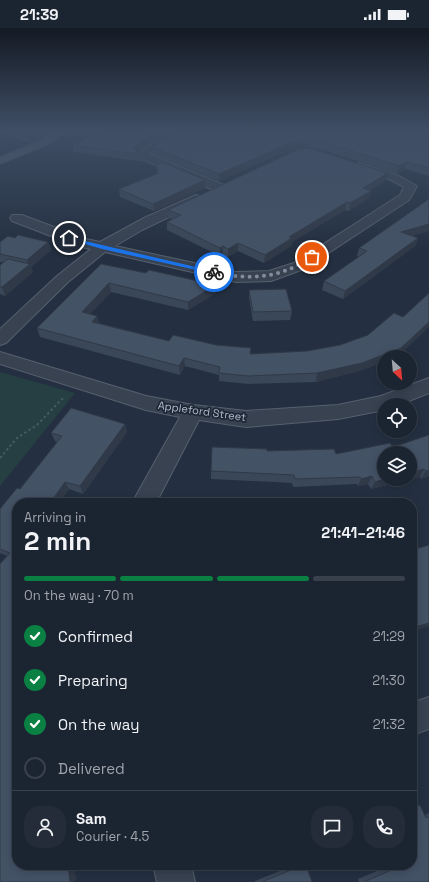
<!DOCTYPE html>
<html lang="en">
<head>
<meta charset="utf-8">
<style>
	body { margin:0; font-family:"Space Grotesk",sans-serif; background:#242c39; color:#f1f3f6; height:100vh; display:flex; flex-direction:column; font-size:15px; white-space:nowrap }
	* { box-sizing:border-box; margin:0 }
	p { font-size:13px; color:#a0a4ab }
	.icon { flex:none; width:22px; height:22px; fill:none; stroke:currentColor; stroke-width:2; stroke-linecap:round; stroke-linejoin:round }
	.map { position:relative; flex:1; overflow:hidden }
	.details { position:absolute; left:12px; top:470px; width:405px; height:372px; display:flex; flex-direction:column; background:#1b2431; border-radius:16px; box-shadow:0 2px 10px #0003,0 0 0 1px #39414d }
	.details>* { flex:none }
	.needle { width:26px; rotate:154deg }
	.buttons { position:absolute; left:377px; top:322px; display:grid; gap:8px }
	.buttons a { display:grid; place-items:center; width:40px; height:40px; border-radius:50%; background:#1b2431; box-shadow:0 2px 10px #0003,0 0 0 1px #39414d; font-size:20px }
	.pin { position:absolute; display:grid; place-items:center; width:34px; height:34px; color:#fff; margin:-17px; border:2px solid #fff; border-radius:50%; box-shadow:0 1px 4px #0007 }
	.courier { position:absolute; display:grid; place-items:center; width:40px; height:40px; margin:-20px; border:3px solid #1a73e8; border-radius:50%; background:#fff; color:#222; box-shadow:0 1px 5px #0007 }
	.headline em { font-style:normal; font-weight:700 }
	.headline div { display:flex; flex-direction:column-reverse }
	.headline { display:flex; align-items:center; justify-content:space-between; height:68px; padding:0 12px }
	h1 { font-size:26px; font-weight:700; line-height:30px }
	.bar { display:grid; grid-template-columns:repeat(4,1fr); gap:6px 4px; align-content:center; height:48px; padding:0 12px }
	.bar i { height:5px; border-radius:3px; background:#39414d }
	.bar .on { background:#0b8043 }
	.bar p { grid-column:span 4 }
	.line { display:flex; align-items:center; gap:10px; padding:0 12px; border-top:1px solid #39414d }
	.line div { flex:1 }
	.round { display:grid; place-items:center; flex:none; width:42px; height:42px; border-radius:16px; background:#242c39 }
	ol { padding:0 12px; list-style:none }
	li { display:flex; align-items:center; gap:12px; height:44px }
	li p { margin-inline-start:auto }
	li .icon { padding:4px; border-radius:50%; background:#0b8043; color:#fff; stroke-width:4 }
	li:last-child { color:#a0a4ab }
	li i { width:22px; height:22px; border:2px solid #39414d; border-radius:50% }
	.status { display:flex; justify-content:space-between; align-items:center; height:28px; padding:0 20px; background:#1b2431; direction:ltr }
	.status svg { height:11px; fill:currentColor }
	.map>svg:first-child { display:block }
</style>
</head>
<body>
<div class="status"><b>21:39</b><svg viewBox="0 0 49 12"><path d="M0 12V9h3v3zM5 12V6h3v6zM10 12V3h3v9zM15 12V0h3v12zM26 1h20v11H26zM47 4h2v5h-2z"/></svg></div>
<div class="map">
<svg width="429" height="854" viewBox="0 0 429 854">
	<rect width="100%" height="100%" fill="#243041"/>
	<polygon fill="#263f42" points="0,344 75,365 0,458"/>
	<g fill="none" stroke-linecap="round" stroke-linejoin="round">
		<defs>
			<g id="minor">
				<polygon points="1,103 17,103 47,113 48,115 47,117 39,117"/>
				<polygon points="176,103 189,103 149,126 224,157 226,160 224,163 216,163 137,129 136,127 151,116"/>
				<polygon points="359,135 399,148 417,158 409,172 304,241 271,253 236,254 105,224 68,254 6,315 0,317 0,301 57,248 91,221 77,218 12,193 10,190 12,187 22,187 86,211 100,214 144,190 196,167 200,168 202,171 200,174 142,202 115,218 236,244 269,243 294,235 400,167 404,159 391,152 355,140 353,138 355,136"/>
				<polygon points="0,324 146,368 193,377 246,383 338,377 381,368 429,350 429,365 399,377 384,377 384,382 338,391 246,399 199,392 156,475 132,475 180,389 146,382 0,336"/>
				<polygon points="429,669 429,701 412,707 412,675"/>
				<polygon points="153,837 191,837 195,854 157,854"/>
			</g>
			<polygon id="major" points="55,103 67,103 47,117 0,136 0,129 39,113"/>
		</defs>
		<use href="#minor" stroke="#56606e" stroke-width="2"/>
		<use href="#major" stroke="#414b5a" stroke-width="2"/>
		<polyline stroke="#445c5f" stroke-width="2" stroke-dasharray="2.5 2.5" stroke-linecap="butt" points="0,430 17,410 37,397 64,369"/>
		<use href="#minor" fill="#384251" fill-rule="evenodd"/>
		<use href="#major" fill="#566171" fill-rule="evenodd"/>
	</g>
	<g fill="#3a4758">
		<polygon points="429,103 429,148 405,141 397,146 323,122 308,119 291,121 219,153 152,126 152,119"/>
		<polygon points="150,115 138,124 145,127 146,134 74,124 73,117"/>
		<polygon points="156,136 205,152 205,160 154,183 120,169 119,161 157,146"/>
		<polygon points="386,152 370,162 371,163 369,170 349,183 345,182 292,214 291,218 264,235 238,223 228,229 223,227 220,228 167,202 167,194 172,191 169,190 168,182"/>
		<polygon points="429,171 429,203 412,208 418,210 415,218 343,271 322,262 324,253 359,229 357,228 359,220"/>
		<polygon points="15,210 48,214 51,222 31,239 33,244 5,268 0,266 0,237 4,234 0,234 0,214"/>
		<polygon points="101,236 216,265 188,282 111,264 90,286 97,288 99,295 169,313 251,320 250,326 397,329 359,343 316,354 248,356 219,353 219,347 185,338 180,347 40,309 37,300"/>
		<polygon points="249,262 292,283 290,292 253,293 249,270"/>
		<polygon points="71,380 125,396 127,404 83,466 69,461 59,475 17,475 17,837 74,837 76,852 72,854 0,854 0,536 7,528 0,525 0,481 17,460 20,461 57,414 55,413 51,405"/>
		<polygon points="429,407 429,448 421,451 420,449 371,461 368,456 358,458 357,456 293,459 292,455 211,451 211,443 267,423 336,426 393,419"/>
		<polygon points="420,777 425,787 429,785 429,854 359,854 358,851 391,837 412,837 412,778"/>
		<polygon points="295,837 306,837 312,854 255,854 255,853"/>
	</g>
	<g fill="#303947">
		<polygon points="158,103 172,103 150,115 135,126 134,119 150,108"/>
		<polygon points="309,111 308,119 291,121 219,153 219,146 292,114"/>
		<polygon points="407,134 405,141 397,146 399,138"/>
		<polygon points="388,145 386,152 361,167 363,160"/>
		<polygon points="205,152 205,160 154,183 153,176"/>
		<polygon points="371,163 369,170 349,183 350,175"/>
		<polygon points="347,174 345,182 292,214 291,218 264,235 265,227 289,209"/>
		<polygon points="429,196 429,203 398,212 401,204"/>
		<polygon points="418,210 415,218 343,271 345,263"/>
		<polygon points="48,214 51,222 31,239 33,244 5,268 2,259 29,237 27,232"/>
		<polygon points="238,215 238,223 228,229 228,221"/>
		<polygon points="223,218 223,227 220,228 220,220"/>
		<polygon points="109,255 111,264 84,292 82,284"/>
		<polygon points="216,257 216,265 188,282 188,274"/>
		<polygon points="97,288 99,296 92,294"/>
		<polygon points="429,294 429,299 397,329 384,329 384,334 359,343 316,354 317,345"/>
		<polygon points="184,330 185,338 180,347 179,338"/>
		<polygon points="125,396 127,404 83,466 80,458"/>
		<polygon points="424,441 420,449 371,461 375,454 385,451 410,451 410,445"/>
		<polygon points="429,442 429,448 421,451 426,443"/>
		<polygon points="372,448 368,456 358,458 361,451"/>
		<polygon points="65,454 69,461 59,475 50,475"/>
		<polygon points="429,595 429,598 412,604 412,600"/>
		<polygon points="68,837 74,837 76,852 72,854 70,854"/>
	</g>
	<g fill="#445266" stroke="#303947">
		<polygon points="103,103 158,103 150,108 134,119 136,123 145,127 73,117"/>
		<polygon points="179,103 429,103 429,140 407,134 399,138 325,114 309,111 292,114 219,146 152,119"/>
		<polygon points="309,120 388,145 363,160 371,163 350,175 347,174 289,209 292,210 265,227 238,215 228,221 223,218 220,220 167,194 181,187 168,182 299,121"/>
		<polygon points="164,135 205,152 153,176 119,161 159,145 156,136"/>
		<polygon points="429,171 429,196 401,204 418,210 345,263 324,253 367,223 359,220"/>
		<polygon points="18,207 48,214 27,232 0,226 0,214 8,208 15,210"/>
		<polygon points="8,231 30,236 2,259 0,259 0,237"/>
		<polygon points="101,236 146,245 149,242 216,257 188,274 109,255 82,284 97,288 92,294 169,313 173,307 216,317 251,320 250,326 307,323 340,317 368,307 394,285 403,289 429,265 429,294 401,320 362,335 317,345 248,348 219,345 220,339 184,330 179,338 37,300"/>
		<polygon points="286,261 292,283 253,284 249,262"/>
		<polygon points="71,380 125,396 80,458 65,454 50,475 17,475 17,837 68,837 70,854 0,854 0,536 10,525 0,521 0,481 17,460 20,461 62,408 51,405"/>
		<polygon points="429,407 429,442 426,443 424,441 410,445 410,425 384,425 384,451 385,451 375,454 372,448 361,451 360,449 295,451 294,447 211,443 212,419 267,421 267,423 334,421 336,426 390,415 393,419"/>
		<polygon points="429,517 429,595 412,600 412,522"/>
		<polygon points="420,777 426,790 429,789 429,854 364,854 403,837 412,837 412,833 415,831 412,823 412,781"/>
		<polygon points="303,837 306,837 312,854 262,854"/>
	</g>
	<linearGradient id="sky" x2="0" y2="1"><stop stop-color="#141a24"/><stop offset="0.46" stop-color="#3f4e65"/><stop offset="1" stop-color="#3f4e65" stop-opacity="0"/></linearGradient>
	<rect width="429" height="223" fill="url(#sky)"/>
	<polygon fill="#1a73e8" points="68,209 217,244 214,246 102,221 68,211"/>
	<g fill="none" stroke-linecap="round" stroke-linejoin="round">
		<path stroke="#828c9b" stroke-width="4" stroke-dasharray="0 7.2" d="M214,244C251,253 280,250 312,229"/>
	</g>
	<g text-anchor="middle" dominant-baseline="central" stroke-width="3.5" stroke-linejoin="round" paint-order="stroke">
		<g font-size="11" fill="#b4bdcb" stroke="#1d2736">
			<text transform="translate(202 383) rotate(8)">Appleford Street</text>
		</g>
	</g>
</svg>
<div class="buttons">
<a><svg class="needle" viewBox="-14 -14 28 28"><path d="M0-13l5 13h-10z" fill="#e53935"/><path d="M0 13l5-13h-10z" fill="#a0a4ab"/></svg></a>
<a><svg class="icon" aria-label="locate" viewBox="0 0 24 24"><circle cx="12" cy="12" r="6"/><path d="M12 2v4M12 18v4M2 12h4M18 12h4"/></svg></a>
<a><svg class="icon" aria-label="layers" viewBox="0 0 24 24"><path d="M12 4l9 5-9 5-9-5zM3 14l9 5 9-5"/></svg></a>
</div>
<div class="pin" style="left:312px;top:229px;background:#ea580c"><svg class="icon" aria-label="bag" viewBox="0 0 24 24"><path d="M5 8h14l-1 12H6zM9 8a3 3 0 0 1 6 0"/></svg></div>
<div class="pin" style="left:69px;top:210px;background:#1f2937"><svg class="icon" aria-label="home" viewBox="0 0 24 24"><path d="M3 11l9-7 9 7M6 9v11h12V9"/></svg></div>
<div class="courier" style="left:214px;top:244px"><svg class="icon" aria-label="bike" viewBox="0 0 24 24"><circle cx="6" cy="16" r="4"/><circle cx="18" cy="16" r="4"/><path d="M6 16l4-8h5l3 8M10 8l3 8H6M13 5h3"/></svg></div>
<section class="details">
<div class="headline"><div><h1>2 min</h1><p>Arriving in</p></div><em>21:41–21:46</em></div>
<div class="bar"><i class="on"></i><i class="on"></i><i class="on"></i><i></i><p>On the way · 70 m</p></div>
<ol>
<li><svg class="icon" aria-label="check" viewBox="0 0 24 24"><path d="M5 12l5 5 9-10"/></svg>Confirmed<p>21:29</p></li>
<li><svg class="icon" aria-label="check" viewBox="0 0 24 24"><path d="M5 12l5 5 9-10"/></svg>Preparing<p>21:30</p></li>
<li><svg class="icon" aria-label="check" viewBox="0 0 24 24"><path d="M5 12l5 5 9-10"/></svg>On the way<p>21:32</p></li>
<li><i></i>Delivered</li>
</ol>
<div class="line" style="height:72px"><a class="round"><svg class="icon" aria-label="person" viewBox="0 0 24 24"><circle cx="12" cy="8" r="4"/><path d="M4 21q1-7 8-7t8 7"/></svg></a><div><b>Sam</b><p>Courier · 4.5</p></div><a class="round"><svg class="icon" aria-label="chat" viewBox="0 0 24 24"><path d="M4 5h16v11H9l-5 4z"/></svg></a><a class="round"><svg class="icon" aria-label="phone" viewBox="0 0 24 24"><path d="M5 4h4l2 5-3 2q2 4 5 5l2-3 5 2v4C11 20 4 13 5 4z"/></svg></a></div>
</section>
</div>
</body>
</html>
